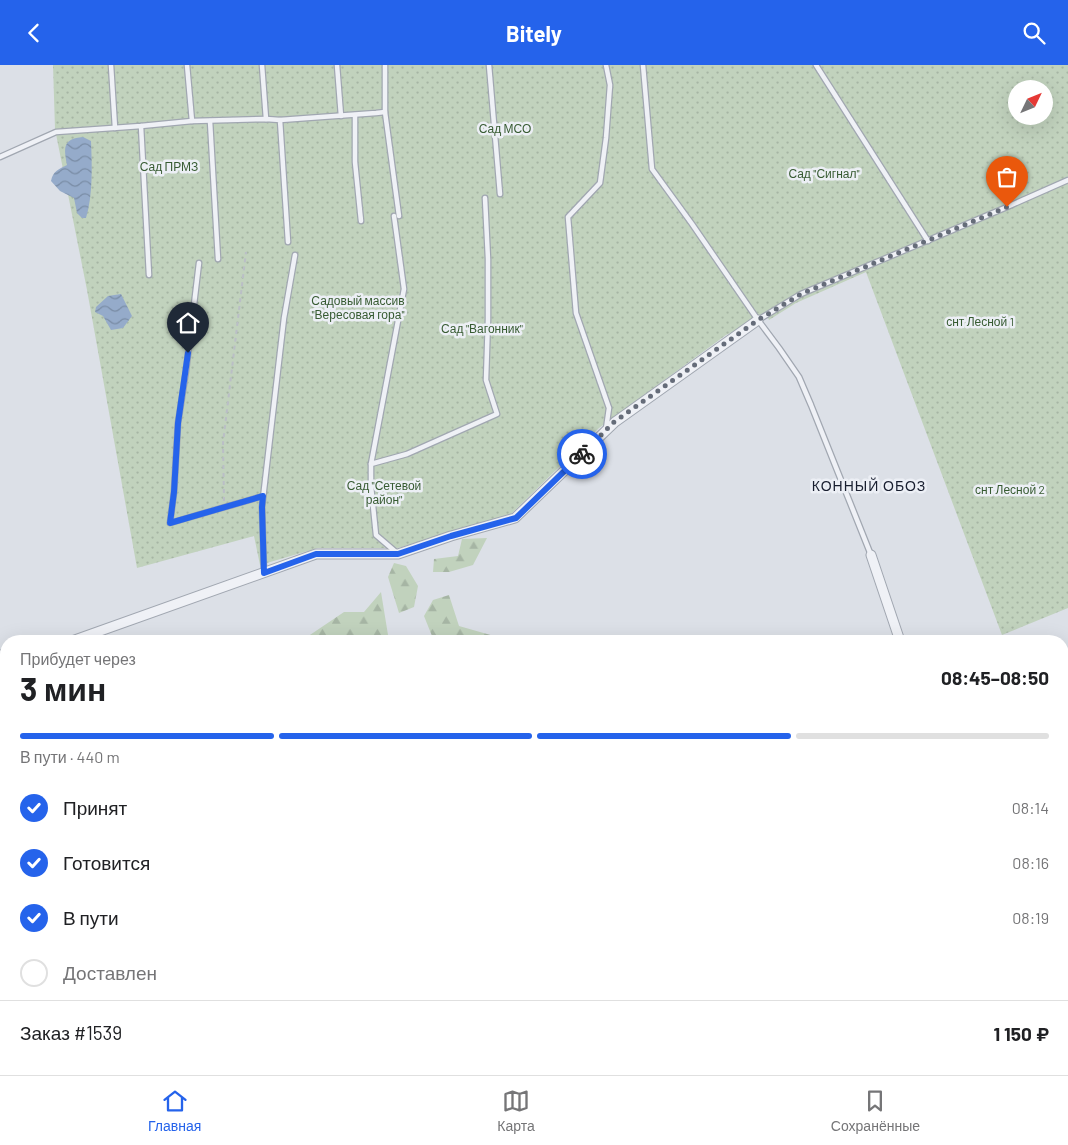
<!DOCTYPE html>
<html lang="ru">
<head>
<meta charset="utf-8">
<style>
	body { margin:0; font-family:Barlow,sans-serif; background:#f2f2f2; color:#202124; height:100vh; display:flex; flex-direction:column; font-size:19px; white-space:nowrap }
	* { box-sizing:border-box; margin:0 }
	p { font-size:16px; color:#757577 }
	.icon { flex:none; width:28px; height:28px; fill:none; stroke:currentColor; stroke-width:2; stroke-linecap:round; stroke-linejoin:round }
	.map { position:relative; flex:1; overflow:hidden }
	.sheet { position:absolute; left:0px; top:570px; width:1069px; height:440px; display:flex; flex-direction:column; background:#fff; border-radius:20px 20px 0 0; box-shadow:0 5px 20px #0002 }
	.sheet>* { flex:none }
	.needle { width:32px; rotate:47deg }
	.tools { position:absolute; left:1008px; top:15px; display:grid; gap:10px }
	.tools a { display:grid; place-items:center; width:45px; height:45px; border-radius:50%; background:#fff; box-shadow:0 5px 20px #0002; font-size:25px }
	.pin { position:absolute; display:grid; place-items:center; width:42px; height:42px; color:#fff; margin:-51px -21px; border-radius:50% 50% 50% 0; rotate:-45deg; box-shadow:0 0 5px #0007 }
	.pin .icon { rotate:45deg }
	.courier { position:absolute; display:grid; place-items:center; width:50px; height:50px; margin:-25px; border:4px solid #2563eb; border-radius:50%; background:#fff; color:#222; box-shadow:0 1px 6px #0007 }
	.head em { font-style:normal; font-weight:700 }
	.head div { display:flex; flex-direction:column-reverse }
	.head { display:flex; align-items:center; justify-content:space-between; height:85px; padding:0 20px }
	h1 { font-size:32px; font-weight:700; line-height:38px }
	.bar { display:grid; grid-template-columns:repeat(4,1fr); gap:8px 5px; align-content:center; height:60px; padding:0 20px }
	.bar i { height:6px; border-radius:4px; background:#e0e0e0 }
	.bar .current { background:#2563eb }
	.bar p { grid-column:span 4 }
	.line { display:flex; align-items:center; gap:12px; padding:0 20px; border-top:1px solid #e0e0e0 }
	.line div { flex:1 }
	ol { padding:0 20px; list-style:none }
	li { display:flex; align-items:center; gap:15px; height:55px }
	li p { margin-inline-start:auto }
	li .icon { padding:5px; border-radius:50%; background:#2563eb; color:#fff; stroke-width:4 }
	li:last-child { color:#757577 }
	li i { width:28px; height:28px; border:2px solid #e0e0e0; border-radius:50% }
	header { display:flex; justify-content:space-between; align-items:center; height:65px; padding:0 20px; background:#2563eb; color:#fff; font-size:22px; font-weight:700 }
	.dock { display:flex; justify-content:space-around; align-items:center; height:70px; border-top:1px solid #e0e0e0; background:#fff; font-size:14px; color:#757577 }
	.dock a { display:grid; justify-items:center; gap:2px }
	.dock .current { color:#2563eb }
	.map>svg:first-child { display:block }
</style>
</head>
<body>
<header><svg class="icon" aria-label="back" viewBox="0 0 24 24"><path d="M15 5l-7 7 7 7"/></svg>Bitely<svg class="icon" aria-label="search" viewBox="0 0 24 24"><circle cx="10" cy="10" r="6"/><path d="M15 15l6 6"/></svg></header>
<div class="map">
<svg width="1068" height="1010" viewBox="0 0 1068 1010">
	<defs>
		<pattern id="forest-firs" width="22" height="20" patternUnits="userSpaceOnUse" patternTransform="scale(1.25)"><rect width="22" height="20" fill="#c1d2bd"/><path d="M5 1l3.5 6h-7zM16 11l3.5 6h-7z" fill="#a6b5a4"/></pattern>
		<pattern id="garden-dots" width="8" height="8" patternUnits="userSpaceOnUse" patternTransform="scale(1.25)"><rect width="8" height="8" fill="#c1d2bd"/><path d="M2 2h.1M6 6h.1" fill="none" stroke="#a6b5a4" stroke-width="1.8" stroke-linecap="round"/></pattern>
		<pattern id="water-waves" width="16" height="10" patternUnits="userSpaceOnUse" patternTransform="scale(1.25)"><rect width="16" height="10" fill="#95abca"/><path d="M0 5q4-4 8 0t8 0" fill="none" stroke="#798ca5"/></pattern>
	</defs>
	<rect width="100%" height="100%" fill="#dce0e7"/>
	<g fill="url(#forest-firs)">
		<polygon points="487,473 473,500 449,507 433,507 434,494 458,491 462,474"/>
		<polygon points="394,498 406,501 418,521 414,542 399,548 388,512"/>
		<polygon points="381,527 389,576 301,576 344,547 364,547"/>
		<polygon points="449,530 459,561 494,571 500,576 434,576 424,551 433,535"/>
		<polygon points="1068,792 1068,957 1062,945 1062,797"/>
		<polygon points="409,1004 954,1004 952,1009 910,1006 904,1010 403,1010"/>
		<polygon points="966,1004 1056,1004 1060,1010 966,1010"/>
	</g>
	<path fill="url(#garden-dots)" fill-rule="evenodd" d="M53,0H1068V543L1002,570L866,207L796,238L769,255L767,251L726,270L599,363L510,450L398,483H318L260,500L254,471L137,503L87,225L55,64ZM1016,24H1044V51H1016Z"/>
	<g fill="url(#water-waves)">
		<path d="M83,72L91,76C92,100 93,130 86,153H82L77,148L74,133L60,126L51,116C53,106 59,104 67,100C64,83 62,74 83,72Z"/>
		<polygon points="121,229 132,251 123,263 111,265 103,251 95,247 96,242 108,231"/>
	</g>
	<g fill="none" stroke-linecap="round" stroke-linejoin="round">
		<defs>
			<g id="service">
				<polyline points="111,0 115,63"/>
				<polyline points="187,0 192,56"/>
				<polyline points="262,0 266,54"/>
				<polyline points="337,0 341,51"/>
				<polyline points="385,0 385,47"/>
				<polyline points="489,0 500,129"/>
				<polyline points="643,0 652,104 692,159 758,255 779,283 799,312 811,340 871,490"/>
				<polyline points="816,0 928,176"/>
				<polyline points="355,50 355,97 361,156"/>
				<polyline points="280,55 376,48 385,47 399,151"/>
				<polyline points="210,56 218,194"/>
				<polyline points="141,61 149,210"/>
				<polyline points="0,92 56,67 141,61 192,56 266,54 280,55 288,177"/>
				<polyline points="394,151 404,224 371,399 371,421 376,470 397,488"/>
				<polyline points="199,198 186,306 178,358 174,427 170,458 263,431"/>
				<polyline points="758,255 801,229 1007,142 1068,115"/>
				<polyline points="606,364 609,343 576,248 568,152 600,118 606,73 610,20 606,0"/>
				<polyline points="371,399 407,389 497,349 486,315 488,254 488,194 485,133"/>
				<polyline points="264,508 262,442 284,253 295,190"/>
			</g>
			<g id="minor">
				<polyline points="871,490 900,576"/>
				<polyline points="72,576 316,489 398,489 451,471 515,453 615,357 758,255"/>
				<polyline points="0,590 6,590"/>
				<polyline points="0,944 6,943"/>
				<polyline points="1062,972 1068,981"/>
				<polyline points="82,1004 82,1010"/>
			</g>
		</defs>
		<use href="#service" stroke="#a1a7b1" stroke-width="7"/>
		<use href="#minor" stroke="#a1a7b1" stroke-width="11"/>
		<polyline stroke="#babec6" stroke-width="2" stroke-dasharray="4 4" stroke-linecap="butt" points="224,436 223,378 246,187"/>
		<use href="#service" stroke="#eff1f6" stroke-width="4.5"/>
		<use href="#minor" stroke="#eff1f6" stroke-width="9"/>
	</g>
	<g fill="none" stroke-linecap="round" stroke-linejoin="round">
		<polyline stroke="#656c79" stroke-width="5" stroke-dasharray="0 9" points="582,389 614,357 758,255 801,229 1007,142"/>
		<polyline stroke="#2563eb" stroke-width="6" points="188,288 178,358 174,427 170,458 263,431 262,442 264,508 316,489 398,489 451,471 516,453 582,389"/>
	</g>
	<g text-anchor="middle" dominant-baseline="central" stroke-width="5" stroke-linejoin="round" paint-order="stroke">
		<g font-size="12" fill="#375b32" stroke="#eceff5">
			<text x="505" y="63">Сад МСО</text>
			<text x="169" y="101">Сад ПРМЗ</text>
			<text x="824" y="108">Сад "Сигнал"</text>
			<text x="358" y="235">Садовый массив<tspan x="358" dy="14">"Вересовая гора"</tspan></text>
			<text x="980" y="256">снт Лесной 1</text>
			<text x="482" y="263">Сад "Вагонник"</text>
			<text x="384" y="420">Сад "Сетевой<tspan x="384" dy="14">район"</tspan></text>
			<text x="1010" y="424">снт Лесной 2</text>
		</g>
		<g font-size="14" letter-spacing="1" fill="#181e2f" stroke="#eceff5">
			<text x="869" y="420">КОННЫЙ ОБОЗ</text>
		</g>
	</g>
</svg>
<div class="tools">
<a><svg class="needle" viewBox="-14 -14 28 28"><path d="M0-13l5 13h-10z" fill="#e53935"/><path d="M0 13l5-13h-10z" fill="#757577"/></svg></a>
</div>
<div class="pin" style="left:1007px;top:142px;background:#ea580c"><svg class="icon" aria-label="bag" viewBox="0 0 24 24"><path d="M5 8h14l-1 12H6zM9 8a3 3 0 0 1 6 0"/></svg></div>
<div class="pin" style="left:188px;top:288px;background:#1f2937"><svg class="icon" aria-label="home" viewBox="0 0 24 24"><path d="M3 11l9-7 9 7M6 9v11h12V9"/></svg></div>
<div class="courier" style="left:582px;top:389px"><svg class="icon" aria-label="bike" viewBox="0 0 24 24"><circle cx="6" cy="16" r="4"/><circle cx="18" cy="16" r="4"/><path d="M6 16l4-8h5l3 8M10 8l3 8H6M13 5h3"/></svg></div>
<section class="sheet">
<div class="head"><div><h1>3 мин</h1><p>Прибудет через</p></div><em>08:45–08:50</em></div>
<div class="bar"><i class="current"></i><i class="current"></i><i class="current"></i><i></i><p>В пути · 440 m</p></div>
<ol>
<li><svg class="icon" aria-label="check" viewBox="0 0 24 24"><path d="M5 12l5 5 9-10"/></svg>Принят<p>08:14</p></li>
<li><svg class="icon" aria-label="check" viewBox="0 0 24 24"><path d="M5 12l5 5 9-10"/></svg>Готовится<p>08:16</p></li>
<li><svg class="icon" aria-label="check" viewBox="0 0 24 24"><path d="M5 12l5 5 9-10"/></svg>В пути<p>08:19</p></li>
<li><i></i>Доставлен</li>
</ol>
<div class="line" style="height:65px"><div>Заказ #1539</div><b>1 150 ₽</b></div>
</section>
</div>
<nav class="dock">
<a class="current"><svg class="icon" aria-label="home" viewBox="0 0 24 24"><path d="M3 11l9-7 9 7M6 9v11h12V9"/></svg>Главная</a>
<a><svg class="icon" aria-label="map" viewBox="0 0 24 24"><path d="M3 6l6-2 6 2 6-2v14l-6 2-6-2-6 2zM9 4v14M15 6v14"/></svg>Карта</a>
<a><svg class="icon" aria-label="saved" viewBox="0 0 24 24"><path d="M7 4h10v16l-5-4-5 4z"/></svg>Сохранённые</a>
</nav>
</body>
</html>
